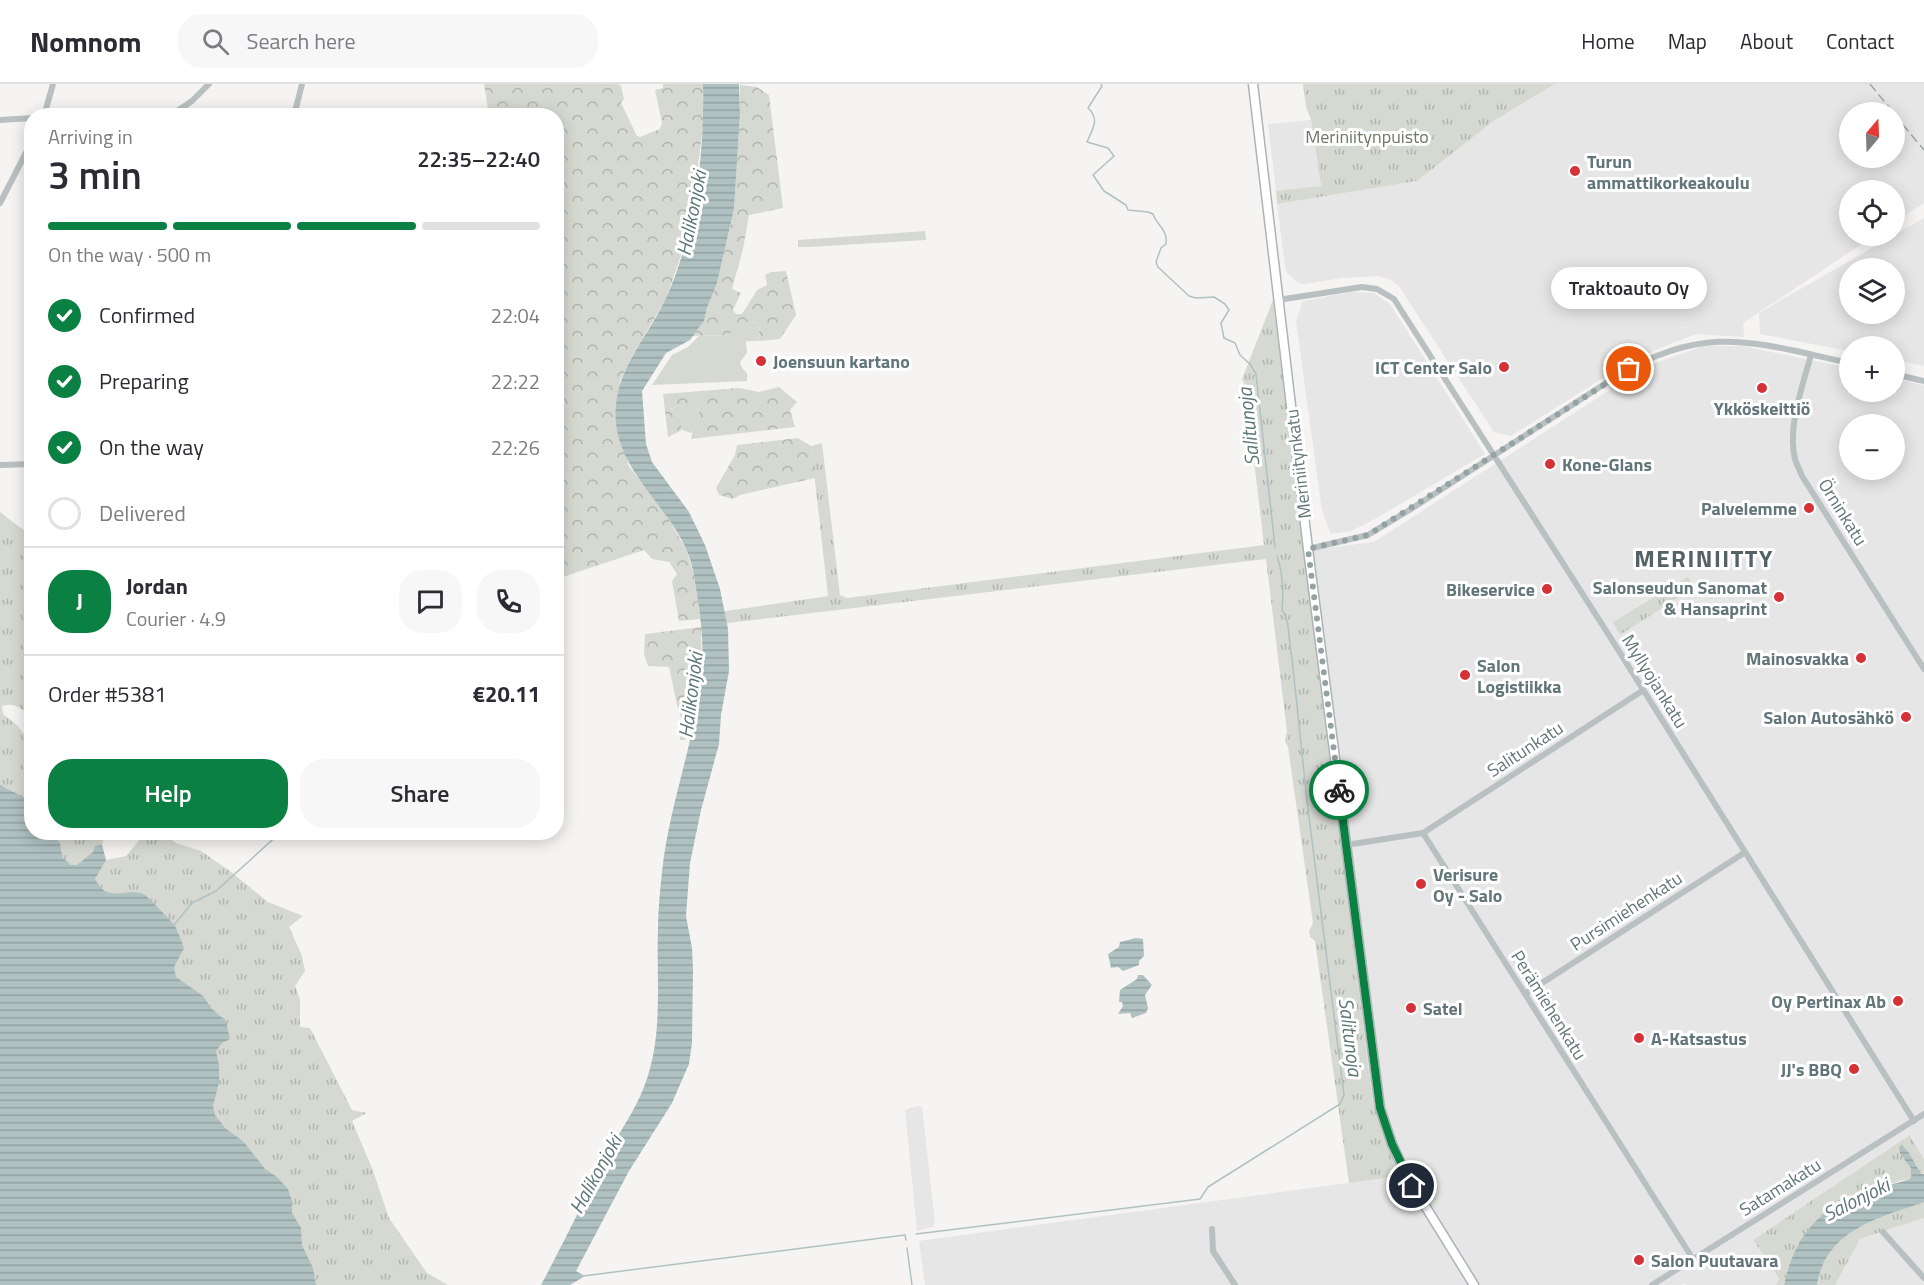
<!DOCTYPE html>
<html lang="en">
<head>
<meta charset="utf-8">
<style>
	body { margin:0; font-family:"Titillium Web",sans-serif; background:#f7f7f7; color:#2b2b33; height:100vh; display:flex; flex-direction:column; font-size:22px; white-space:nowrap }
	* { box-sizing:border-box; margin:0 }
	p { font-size:20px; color:#7c7c81 }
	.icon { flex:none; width:33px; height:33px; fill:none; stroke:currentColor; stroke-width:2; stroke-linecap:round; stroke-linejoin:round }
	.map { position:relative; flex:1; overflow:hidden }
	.side { position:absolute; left:24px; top:24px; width:540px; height:732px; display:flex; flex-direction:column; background:#fff; border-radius:24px; box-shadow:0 3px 15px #0003 }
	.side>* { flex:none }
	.needle { width:39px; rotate:19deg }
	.controls { position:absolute; left:1839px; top:18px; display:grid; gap:12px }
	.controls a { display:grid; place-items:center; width:66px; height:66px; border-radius:50%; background:#fff; box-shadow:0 3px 15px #0003; font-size:30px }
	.pin { position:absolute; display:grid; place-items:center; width:51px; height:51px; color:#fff; margin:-26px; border:3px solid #fff; border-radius:50%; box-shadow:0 2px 6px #0007 }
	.courier { position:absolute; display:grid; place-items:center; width:60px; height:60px; margin:-30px; border:4px solid #0b8043; border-radius:50%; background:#fff; color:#222; box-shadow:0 2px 8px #0007 }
	.bubble { position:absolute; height:42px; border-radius:21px; background:#fff; box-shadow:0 3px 15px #0003; font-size:20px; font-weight:600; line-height:42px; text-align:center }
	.headline em { font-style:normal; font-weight:600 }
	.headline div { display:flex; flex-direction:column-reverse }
	.headline { display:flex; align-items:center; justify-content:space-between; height:102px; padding:0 24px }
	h1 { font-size:39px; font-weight:600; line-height:45px }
	.bar { display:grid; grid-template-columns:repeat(4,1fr); gap:9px 6px; align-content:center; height:72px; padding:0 24px }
	.bar i { height:8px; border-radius:4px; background:#e1e1e2 }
	.bar .current { background:#0b8043 }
	.bar p { grid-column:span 4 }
	.line { display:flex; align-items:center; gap:15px; padding:0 24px; border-top:2px solid #e1e1e2 }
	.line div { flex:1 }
	.round { display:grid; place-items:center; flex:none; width:63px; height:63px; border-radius:24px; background:#f7f7f7 }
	ol { padding:0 24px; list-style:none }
	li { display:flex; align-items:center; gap:18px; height:66px }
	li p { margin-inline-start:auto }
	li .icon { padding:6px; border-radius:50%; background:#0b8043; color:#fff; stroke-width:4 }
	li:last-child { color:#7c7c81 }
	li i { width:33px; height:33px; border:3px solid #e1e1e2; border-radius:50% }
	.cta { display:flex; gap:12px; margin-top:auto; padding:12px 24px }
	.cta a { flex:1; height:69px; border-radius:24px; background:#0b8043; color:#fff; font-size:24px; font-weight:600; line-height:69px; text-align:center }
	.cta a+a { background:#f7f7f7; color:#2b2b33 }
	header { display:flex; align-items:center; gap:36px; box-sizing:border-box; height:84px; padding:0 30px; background:#fff; border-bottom:2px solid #e1e1e2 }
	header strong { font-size:28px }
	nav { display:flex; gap:33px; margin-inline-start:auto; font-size:21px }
	.search { width:420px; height:54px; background:#f7f7f7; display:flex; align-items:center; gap:15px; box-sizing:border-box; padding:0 21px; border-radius:24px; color:#7c7c81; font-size:22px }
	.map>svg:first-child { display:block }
</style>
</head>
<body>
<header>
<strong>Nomnom</strong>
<div class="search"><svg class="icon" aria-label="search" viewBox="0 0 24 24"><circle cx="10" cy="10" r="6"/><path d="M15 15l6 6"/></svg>Search here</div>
<nav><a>Home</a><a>Map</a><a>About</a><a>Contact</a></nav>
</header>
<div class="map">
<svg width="1924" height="1201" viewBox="0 0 1924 1201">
	<defs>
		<pattern id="forest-crowns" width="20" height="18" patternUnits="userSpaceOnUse" patternTransform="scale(1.5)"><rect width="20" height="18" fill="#d6d9d1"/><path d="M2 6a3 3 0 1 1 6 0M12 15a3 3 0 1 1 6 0" fill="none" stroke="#b1b5af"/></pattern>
		<pattern id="park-tufts" width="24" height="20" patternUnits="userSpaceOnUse" patternTransform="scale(1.5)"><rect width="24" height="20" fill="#d6d9d1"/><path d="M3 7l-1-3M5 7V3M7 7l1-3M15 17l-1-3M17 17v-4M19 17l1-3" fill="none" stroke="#b1b5af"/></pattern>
		<pattern id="water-rules" width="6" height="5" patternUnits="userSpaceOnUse" patternTransform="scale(1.5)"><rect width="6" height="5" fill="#b0c1c1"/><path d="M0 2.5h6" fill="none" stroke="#93a1a2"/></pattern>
	</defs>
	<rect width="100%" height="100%" fill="#f5f4f2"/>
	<g fill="#e5e6e5" fill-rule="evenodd">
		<path d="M1555,0H1924V119L1895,138L1894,106H1850V152H1874L1743,239L1744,253L1696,250L1635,274L1511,352L1494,348L1398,201L1391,196L1379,192L1342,194L1305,200L1298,199L1286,188L1277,120L1417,97L1495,36ZM1850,28H1894V74H1850Z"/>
		<polygon points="1311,36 1321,103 1276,107 1268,40"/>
		<path d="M1924,134V282L1895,276L1894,262H1850L1849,267L1760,250L1759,229ZM1850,184H1894V230H1850Z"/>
		<polygon points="1353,208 1374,209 1390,220 1485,370 1375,435 1351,447 1331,450 1322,427 1296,237 1303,217"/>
		<path d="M1703,262H1743L1849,284L1850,308H1894L1895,295L1924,301V1075L1911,1051L1753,1156L1779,1196L1776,1201H1686L1685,1199L1681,1201H925L919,1157L1399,1092L1373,1019L1304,467L1374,458L1647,282ZM1850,340H1894V386H1850Z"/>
		<polygon points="917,1022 922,1023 935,1139 933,1143 917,1147 905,1026"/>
		<polygon points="1924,1134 1924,1201 1835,1201 1860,1155"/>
	</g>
	<g fill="#d6d9d1">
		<polygon points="925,147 926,156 809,163 798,163 798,156"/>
		<polygon points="748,238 760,239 758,257 746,257 747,269 740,278 742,284 747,289 747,297 652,301 672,271 688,263 699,252 729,251 735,242"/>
		<polygon points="690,319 697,323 700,333 691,349 682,346 679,336 671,325 677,322"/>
		<polygon points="677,621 684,622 689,637 685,656 680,656 682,637"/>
	</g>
	<g fill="url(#forest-crowns)">
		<polygon points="484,0 618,0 621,2 624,15 621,19 637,52 640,53 660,45 662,39 655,6 663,4 663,0 703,0 704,35 692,128 685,160 666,215 632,272 620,297 628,381 665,429 687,467 695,496 700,535 679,537 672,497 677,490 669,478 652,475 644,466 557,495 556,32 489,31"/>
		<path d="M740,1L757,3L769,11L783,124L749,131L743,165L732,205L741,209L733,226L736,230H742L757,206L767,201L765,191L771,188L786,187L796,231L780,255L758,257L760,239C745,238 738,238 729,251L693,252L704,237L707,224L717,199L734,125L740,30Z"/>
		<polygon points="779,303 797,318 790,326 795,343 691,355 693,344 700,333 697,323 690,319 677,322 671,325 680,336 682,346 668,353 663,310 739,304 759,308"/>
		<polygon points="798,354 811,362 815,394 740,411 733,415 719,411 716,404 735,371 737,361"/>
		<polygon points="701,543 702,587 698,611 684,622 677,621 669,583 648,582 644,570 645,550"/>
	</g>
	<g fill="url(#park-tufts)">
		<polygon points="1303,0 1555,0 1495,36 1417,97 1277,120 1276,107 1321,102 1311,36 1306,23"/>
		<polygon points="1273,216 1373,1019 1399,1092 1349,1099 1315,857 1310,853 1309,847 1313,839 1288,663 1285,658 1287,648 1266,475 720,540 719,528 828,512 811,362 822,359 840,511 847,514 1264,461 1245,301 1242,295"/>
		<path d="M0,428L31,452V633C23,625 14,618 2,622L3,630L17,641L31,659L32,748L105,749L102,761L106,776L126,772L145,749H163L176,759L201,767L230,787L268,818L303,832L289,843L302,872L305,887L295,902L300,915V943L310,944L352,1026L367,1029L352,1037L372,1084L389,1134L427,1189L448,1201H0Z"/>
		<polygon points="1688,493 1695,503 1620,551 1613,538"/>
		<path d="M1910,1051L1924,1075V1089C1908,1096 1891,1099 1875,1104C1823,1120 1795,1148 1784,1201H1776L1779,1195L1753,1156Z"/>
		<path d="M1924,1118V1134L1860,1155L1835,1201H1817C1826,1145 1879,1133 1924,1118Z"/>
	</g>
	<g fill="url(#water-rules)">
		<path d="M703,0H739L740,30L734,125L717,199L707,224L704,237L690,256L666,269L642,307L646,360L652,378L689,428L705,461L720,505L728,545L729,587L721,631L719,660L701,726L690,779L686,832L692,864L693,885L692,959L689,980L672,1019L629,1087L576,1187L585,1192L570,1201H541C564,1158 585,1114 608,1070C619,1048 635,1027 644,1003C664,952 656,898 658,845C658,826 660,807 662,788C669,720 696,655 702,587C704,562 701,536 697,511C695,497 693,481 687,467C666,417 610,382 616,321C620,279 650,250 667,212C695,149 705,69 703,0Z"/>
		<path d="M0,701L31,717L32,748L50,749L60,759L62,773L71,781H77L93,768L95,762L102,761L106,776L95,795C107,821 126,802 145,811C147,812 173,839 175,842C179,849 181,857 184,864L174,883L176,893L203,912L211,924L226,937L230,955L222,959L216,967L219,981V998L213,1022L215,1031L225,1044L244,1058L265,1085L277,1093L288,1105L292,1117V1129L301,1144L302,1161L313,1184L316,1201H0Z"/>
		<polygon points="1136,854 1143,855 1144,872 1139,877 1139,881 1123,887 1118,883 1111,884 1108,870 1119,863 1120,858"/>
		<polygon points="1138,891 1143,891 1152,901 1145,911 1148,924 1146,929 1132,934 1130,929 1118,930 1123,922 1122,918 1119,918 1120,906 1137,895"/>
		<path d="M1902,1061L1909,1069L1921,1090H1924V1118C1879,1134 1826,1145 1817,1201H1784C1795,1148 1823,1120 1875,1104C1887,1100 1900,1100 1911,1094L1912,1086L1900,1069L1899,1063Z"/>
	</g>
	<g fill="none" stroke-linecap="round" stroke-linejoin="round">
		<g stroke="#b0c1c1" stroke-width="1.5">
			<path d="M1101,0L1102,2L1088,24C1100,35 1093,44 1087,58L1108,64L1114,72L1093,91L1104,107L1126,121L1128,126L1148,128L1153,130C1157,142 1168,145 1166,160L1161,164L1156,178L1158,183L1189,212L1196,214L1214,213L1225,220L1229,226L1221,239L1224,254L1235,259L1240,271L1250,280L1256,290L1275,463"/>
			<polyline points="174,841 192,819 216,807 281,748"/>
			<path d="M916,1150L1200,1115L1208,1103L1340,1020L1344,1011L1307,717L1292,574C1288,560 1291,538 1282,526C1284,507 1283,490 1277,472"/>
			<polyline points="907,1164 912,1201"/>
			<polyline points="583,1192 905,1151 906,1156"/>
		</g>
		<defs>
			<polyline id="major" points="1253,0 1308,465 1380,1024 1392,1060 1406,1091 1474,1201"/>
		</defs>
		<use href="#major" stroke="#adb4b6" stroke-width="11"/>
		<g stroke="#b9c0c1" stroke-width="6">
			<polyline points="44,32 53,0"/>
			<polyline points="170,32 192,17 209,0"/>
			<polyline points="294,32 302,0"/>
			<polyline points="0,36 32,34"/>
			<polyline points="0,119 32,57"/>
			<polyline points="1278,216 1362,203 1377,205 1394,215 1605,545 1914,1037"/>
			<path d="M1811,271C1803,300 1787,345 1795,375C1797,381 1800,387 1802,392L1924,585"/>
			<polyline points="1894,290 1924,297"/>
			<polyline points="0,381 32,380"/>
			<path d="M1308,465L1368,451L1411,425L1617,292C1707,238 1755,259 1850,279"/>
			<polyline points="1423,749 1642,607"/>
			<polyline points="1346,761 1423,749 1693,1175"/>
			<polyline points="1525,910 1744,769"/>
			<polyline points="1212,1145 1213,1167 1235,1201"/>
			<polyline points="1883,1148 1924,1194"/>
			<polyline points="1652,1201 1924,1030"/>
		</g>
		<use href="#major" stroke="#fff" stroke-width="8"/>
		<g stroke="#9ca5a7" stroke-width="1.5" stroke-dasharray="9 4.5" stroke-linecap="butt">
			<polyline points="1870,0 1893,28"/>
			<polyline points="1894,30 1924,66"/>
		</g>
	</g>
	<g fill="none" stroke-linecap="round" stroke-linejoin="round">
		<polyline stroke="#95a2a4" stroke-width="6" stroke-dasharray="0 10.8" points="1339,706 1308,465 1368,451 1629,285"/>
		<polyline stroke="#0b8043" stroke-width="8" points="1339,706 1380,1024 1392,1060 1412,1102"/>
	</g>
	<g fill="#d43236" stroke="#fff" stroke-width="2">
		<circle cx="1575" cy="87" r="6"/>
		<circle cx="761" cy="277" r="6"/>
		<circle cx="1504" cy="283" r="6"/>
		<circle cx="1762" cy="304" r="6"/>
		<circle cx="1550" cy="380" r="6"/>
		<circle cx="1809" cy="424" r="6"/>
		<circle cx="1547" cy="505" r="6"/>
		<circle cx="1779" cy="513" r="6"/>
		<circle cx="1861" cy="574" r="6"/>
		<circle cx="1465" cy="591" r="6"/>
		<circle cx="1906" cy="633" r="6"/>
		<circle cx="1421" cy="800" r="6"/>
		<circle cx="1898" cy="917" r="6"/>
		<circle cx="1411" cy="924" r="6"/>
		<circle cx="1639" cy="954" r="6"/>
		<circle cx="1854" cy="985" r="6"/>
		<circle cx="1639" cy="1176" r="6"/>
	</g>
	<g text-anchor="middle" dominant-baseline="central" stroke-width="6" stroke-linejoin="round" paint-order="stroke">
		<g font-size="18" fill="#6d7865" stroke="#fff">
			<text x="1367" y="52">Meriniitynpuisto</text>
		</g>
		<g font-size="18" font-weight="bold" fill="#62767a" stroke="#fff" text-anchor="start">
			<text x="1587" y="77">Turun<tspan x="1587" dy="21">ammattikorkeakoulu</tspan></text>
			<text x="773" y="277">Joensuun kartano</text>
			<text x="1492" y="283" text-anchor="end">ICT Center Salo</text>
			<text x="1762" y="324" text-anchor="middle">Ykköskeittiö</text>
			<text x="1562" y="380">Kone-Glans</text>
			<text x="1797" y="424" text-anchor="end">Palvelemme</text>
			<text x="1767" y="503" text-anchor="end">Salonseudun Sanomat<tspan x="1767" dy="21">&amp; Hansaprint</tspan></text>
			<text x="1535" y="505" text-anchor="end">Bikeservice</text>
			<text x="1849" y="574" text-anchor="end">Mainosvakka</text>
			<text x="1477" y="581">Salon<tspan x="1477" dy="21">Logistiikka</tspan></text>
			<text x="1894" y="633" text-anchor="end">Salon Autosähkö</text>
			<text x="1433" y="790">Verisure<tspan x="1433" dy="21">Oy - Salo</tspan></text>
			<text x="1886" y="917" text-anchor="end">Oy Pertinax Ab</text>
			<text x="1423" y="924">Satel</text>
			<text x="1651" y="954">A-Katsastus</text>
			<text x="1842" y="985" text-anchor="end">JJ's BBQ</text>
			<text x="1651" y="1176">Salon Puutavara</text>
		</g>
		<g font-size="18" fill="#62767a" stroke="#fff">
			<text transform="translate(1298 380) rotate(-97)">Meriniitynkatu</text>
			<text transform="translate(1843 428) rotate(58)">Örninkatu</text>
			<text transform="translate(1655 597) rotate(58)">Myllyojankatu</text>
			<text transform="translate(1525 665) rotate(-33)">Salitunkatu</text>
			<text transform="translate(1626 827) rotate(-33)">Pursimiehenkatu</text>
			<text transform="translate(1549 921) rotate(58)">Perämiehenkatu</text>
			<text transform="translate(1780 1103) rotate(-32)">Satamakatu</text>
		</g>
		<g font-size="20" font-style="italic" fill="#5d7676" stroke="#fff">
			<text transform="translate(691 129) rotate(-79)">Halikonjoki</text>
			<text transform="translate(1248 343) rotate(-96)">Salitunoja</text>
			<text transform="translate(690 611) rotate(-83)">Halikonjoki</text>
			<text transform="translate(1351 953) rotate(83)">Salitunoja</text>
			<text transform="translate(595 1090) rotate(-61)">Halikonjoki</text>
			<text transform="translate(1856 1115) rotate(-27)">Salonjoki</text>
		</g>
		<g font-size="24" font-weight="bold" letter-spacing="1.5" fill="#546266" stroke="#fff">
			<text x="1704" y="474">MERINIITTY</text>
		</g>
	</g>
</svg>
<div class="controls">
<a><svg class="needle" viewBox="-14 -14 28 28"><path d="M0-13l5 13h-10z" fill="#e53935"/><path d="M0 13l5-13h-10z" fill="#7c7c81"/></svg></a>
<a><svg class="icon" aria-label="locate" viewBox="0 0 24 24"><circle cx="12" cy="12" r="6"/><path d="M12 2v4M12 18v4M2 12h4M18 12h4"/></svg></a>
<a><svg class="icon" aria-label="layers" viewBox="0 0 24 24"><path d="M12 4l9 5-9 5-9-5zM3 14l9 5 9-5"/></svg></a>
<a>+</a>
<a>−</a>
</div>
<div class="pin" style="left:1629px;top:285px;background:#ea580c"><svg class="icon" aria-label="bag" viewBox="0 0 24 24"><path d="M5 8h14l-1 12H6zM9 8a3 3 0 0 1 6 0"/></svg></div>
<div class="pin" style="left:1412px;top:1102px;background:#1f2937"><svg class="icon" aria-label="home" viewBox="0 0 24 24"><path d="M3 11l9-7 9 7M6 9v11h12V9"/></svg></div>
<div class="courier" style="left:1339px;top:706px"><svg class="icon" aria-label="bike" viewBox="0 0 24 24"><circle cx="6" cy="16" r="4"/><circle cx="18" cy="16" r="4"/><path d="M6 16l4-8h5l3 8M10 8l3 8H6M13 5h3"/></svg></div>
<div class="bubble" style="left:1551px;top:183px;width:156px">Traktoauto Oy</div>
<section class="side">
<div class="headline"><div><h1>3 min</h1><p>Arriving in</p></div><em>22:35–22:40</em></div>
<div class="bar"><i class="current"></i><i class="current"></i><i class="current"></i><i></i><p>On the way · 500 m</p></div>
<ol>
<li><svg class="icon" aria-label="check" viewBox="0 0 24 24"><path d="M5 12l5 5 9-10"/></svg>Confirmed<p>22:04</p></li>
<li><svg class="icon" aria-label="check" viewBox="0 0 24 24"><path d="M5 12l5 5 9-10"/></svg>Preparing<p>22:22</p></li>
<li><svg class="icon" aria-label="check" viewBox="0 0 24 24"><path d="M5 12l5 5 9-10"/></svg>On the way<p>22:26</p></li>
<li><i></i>Delivered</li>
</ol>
<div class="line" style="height:108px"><b class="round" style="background:#0b8043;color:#fff">J</b><div><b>Jordan</b><p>Courier · 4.9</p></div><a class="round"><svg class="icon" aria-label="chat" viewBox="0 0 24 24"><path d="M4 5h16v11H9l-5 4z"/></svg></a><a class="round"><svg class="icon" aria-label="phone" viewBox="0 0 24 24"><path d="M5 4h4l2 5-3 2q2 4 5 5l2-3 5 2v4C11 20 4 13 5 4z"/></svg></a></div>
<div class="line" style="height:78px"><div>Order #5381</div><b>€20.11</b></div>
<div class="cta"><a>Help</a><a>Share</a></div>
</section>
</div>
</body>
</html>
